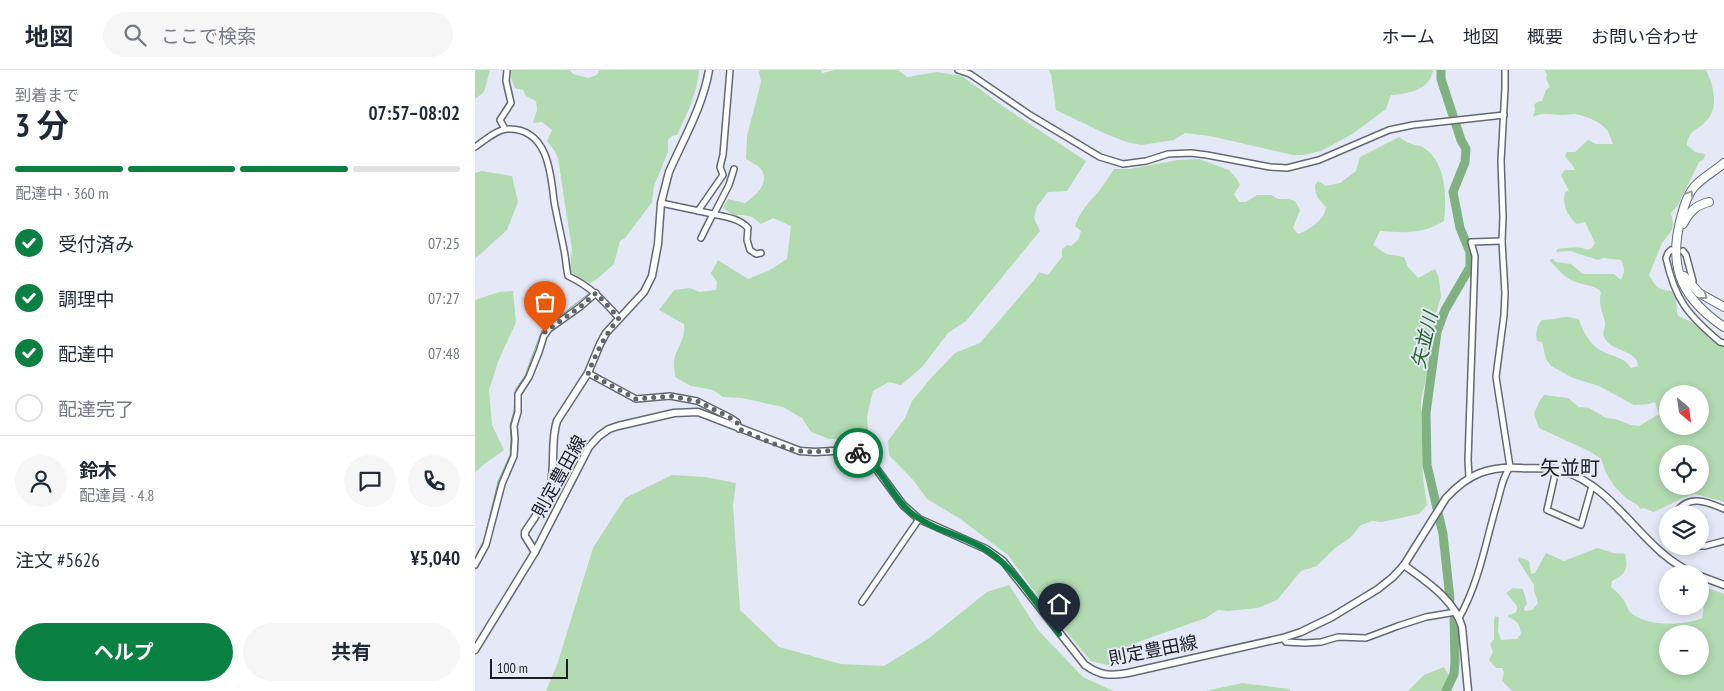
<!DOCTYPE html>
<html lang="ja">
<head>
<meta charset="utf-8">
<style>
	body { margin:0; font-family:"PT Sans Narrow","Noto Sans JP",sans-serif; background:#f6f6f7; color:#1f2937; height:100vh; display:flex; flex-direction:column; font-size:19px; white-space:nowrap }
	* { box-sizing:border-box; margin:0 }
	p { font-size:16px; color:#747a83 }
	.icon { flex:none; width:28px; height:28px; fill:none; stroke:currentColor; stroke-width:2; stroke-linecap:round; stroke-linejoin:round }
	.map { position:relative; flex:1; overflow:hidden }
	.sheet { display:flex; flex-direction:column; background:#fff; width:475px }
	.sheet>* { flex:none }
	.needle { width:32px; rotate:151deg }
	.buttons { position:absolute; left:1184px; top:315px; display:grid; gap:10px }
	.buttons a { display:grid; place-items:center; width:50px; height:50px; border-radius:50%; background:#fff; box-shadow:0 2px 8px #0003; font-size:25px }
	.scale { position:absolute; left:15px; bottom:12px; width:78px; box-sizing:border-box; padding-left:5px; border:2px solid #1b1d22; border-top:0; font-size:14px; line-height:18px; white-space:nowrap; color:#1b1d22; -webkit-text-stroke:4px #e5e9f7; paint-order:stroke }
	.pin { position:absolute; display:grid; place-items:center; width:42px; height:42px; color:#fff; margin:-51px -21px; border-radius:50% 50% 50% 0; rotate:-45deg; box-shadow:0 0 5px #0007 }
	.pin .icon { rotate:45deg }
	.courier { position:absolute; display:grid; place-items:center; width:50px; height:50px; margin:-25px; border:4px solid #0b8043; border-radius:50%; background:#fff; color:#222; box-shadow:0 1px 6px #0007 }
	.overview em { font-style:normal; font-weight:700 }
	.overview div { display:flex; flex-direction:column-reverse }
	.overview { display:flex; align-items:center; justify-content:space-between; height:85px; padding:0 15px }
	h1 { font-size:32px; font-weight:700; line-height:38px }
	.bar { display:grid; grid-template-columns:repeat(4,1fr); gap:8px 5px; align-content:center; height:60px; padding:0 15px }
	.bar i { height:6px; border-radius:4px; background:#e0e1e3 }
	.bar .current { background:#0b8043 }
	.bar p { grid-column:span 4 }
	.line { display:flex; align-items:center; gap:12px; padding:0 15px; border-top:1px solid #e0e1e3 }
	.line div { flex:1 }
	.round { display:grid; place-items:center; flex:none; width:52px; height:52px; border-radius:26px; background:#f6f6f7 }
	ol { padding:0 15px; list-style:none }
	li { display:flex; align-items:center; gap:15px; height:55px }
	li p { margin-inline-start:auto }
	li .icon { padding:5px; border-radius:50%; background:#0b8043; color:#fff; stroke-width:4 }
	li:last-child { color:#747a83 }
	li i { width:28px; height:28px; border:2px solid #e0e1e3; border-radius:50% }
	.button { display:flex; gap:10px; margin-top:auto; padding:10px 15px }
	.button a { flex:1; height:58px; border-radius:30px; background:#0b8043; color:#fff; font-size:20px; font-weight:700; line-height:58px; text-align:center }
	.button a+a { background:#f6f6f7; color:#1f2937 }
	header { display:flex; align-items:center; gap:30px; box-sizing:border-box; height:70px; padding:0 25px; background:#fff; border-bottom:1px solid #e0e1e3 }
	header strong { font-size:24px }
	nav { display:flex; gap:28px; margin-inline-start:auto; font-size:18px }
	.search { width:350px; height:45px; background:#f6f6f7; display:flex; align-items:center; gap:12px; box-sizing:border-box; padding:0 18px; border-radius:28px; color:#747a83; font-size:19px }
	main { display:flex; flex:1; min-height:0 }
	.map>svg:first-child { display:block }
</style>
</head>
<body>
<header>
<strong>地図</strong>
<div class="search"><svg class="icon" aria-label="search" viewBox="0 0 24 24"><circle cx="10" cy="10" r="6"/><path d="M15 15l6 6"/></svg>ここで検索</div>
<nav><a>ホーム</a><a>地図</a><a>概要</a><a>お問い合わせ</a></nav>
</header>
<main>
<section class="sheet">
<div class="overview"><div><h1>3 分</h1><p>到着まで</p></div><em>07:57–08:02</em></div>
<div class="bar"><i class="current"></i><i class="current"></i><i class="current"></i><i></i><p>配達中 · 360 m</p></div>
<ol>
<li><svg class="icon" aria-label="check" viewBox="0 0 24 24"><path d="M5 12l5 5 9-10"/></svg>受付済み<p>07:25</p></li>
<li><svg class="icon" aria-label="check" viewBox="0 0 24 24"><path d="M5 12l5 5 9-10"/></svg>調理中<p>07:27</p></li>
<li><svg class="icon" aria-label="check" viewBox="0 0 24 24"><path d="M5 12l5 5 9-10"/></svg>配達中<p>07:48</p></li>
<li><i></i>配達完了</li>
</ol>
<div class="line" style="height:90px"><a class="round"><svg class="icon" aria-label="person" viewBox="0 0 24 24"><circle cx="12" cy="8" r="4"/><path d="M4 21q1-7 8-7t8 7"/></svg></a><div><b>鈴木</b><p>配達員 · 4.8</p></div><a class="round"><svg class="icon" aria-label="chat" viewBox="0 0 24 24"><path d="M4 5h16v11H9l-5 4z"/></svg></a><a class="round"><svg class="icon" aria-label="phone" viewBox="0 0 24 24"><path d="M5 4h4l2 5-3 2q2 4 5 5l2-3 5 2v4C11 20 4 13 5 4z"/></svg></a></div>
<div class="line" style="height:65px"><div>注文 #5626</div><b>¥5,040</b></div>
<div class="button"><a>ヘルプ</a><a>共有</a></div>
</section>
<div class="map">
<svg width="1249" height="621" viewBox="0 0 1249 621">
	<rect width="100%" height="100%" fill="#e5e9f7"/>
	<g fill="#b2dbb2" fill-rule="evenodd">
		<polygon points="0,0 15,0 9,22 0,29"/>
		<path d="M36,0H95L98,4L113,8L122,5L124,0H224C222,24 212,44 202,65L197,66L193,70V82L179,116L177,132L150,168L145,171L139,194L122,209L115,213L101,206L96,202L95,197L97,180L83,88L79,80L72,71L77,60L67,52L58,53L62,40L61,31L51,26L48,20L40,18L36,8Z"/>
		<path d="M285,0H346L347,3L360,0H423L432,7L462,2L487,6L529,37L611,91L592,121L573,122L562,136L559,148L565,161L491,251L473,263L447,297L426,315L414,312L398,321L392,346L393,362L385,368L354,369L336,362L327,348L308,337L267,328L248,327L238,320L216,316L200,307C200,301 198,295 199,290C202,276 211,270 209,254L184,240L199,220L215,218L224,222L241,220L242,212L236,203L243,190L273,209L293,201L312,189L316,156L298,148L286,154L277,147L268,145H258L248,138L253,129L270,133C280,126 297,112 285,98C281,94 275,92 271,89L272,66L286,12L284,2Z"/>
		<path d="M573,0H958C955,20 933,24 916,25L911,39L879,63L846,81L829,85H818L735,66L710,63L699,70L667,75L651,72L629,63L581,40L576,4Z"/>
		<path d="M1069,0H1231C1238,14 1244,36 1233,49C1225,60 1213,59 1212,75L1220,82L1230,84L1229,89L1224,92L1203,135L1196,143L1198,153L1197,160L1187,173L1174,205C1181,217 1183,220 1197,221C1204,232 1200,236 1203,246L1221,254L1249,276V432L1220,424L1208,428L1179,442L1169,438L1165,439L1163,435L1152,429L1139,416L1131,403L1126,389L1116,382L1064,358L1059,344L1064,332L1069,325L1093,328L1104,337L1114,338L1131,348L1141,349L1156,355L1164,356L1184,344L1180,332L1173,334L1159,335L1124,316L1098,308L1076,296L1071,289L1067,272L1062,271C1060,265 1062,255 1067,250C1083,251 1087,243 1104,250C1108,261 1114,273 1125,280C1136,287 1149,286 1156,298L1163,296C1162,279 1135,282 1129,267C1127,262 1131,257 1130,252C1127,241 1123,233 1126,222C1121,215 1105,215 1096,210C1088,206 1081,197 1075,191V189H1078L1081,192L1096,194L1108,204H1139L1146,210C1150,202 1150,198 1146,190L1128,188L1123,190L1095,181L1081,182L1082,179C1092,178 1104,176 1113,180L1117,178L1120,173L1110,152L1102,154C1092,146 1087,135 1090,122L1094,121L1086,105L1090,100H1100C1098,94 1094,92 1090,86L1092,82H1100L1113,70L1121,74H1138C1136,70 1135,66 1134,63C1128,52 1111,46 1100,44C1096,44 1092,45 1088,45C1077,45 1069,41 1058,47L1060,39L1059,35L1062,32L1067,31L1071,20L1075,17L1071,9L1072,4ZM1192,324H1225V356H1192ZM1192,384H1225V416H1192Z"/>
		<path d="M924,67C928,69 931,72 934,73C939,75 945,75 949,78C971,92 972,128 969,151C947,164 931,163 905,161L898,175L911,184L929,187L933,197L943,208L960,199L964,208L966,227L961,244L953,283L952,304L946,330L948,408L952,435L944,444L907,452L897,451L886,455L875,468L860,478L842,496L826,501L802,530L783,538L753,541L743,540L731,548L663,572L653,581L648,589L632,595L616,591L571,538L533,485L484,448L452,429L439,411L414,385L413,371L430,348L437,331L457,307L480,283L505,273L559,210L564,202L573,205L587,187V179L592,175L596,176L603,170L606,161L600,156C605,141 615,131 625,120C630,113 634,106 639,99H655L703,90L724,89L754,100L762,109L765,115L759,124L764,132H771L782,125H796L803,129H813L820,131L825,140L818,158L823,164C834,160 850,150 851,137C843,129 840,125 840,115L843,111L851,116L865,113L881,101L885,87Z"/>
		<polygon points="7,101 37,106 43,132 32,160 0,189 0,103"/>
		<polygon points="38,221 41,252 23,292 14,320 17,355 29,380 8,395 0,403 0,230 24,222"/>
		<polygon points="197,405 230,407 261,413 258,435 265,540 304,577 366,594 409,596 453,569 512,522 534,515 563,560 608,607 638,621 71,621 82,595 118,478 150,428"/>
		<path d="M1122,478C1128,479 1132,481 1138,483C1142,484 1146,483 1150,484C1154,499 1150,505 1137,511L1136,517C1140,520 1144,524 1147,528C1151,532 1152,538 1155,542C1170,557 1209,556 1227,548L1229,536L1225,533V515L1249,524V621H1037L1027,611L1029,603L1027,598H1021L1014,590L1018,582L1015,574L1019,569V550L1020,546L1024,547L1023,561L1026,570L1042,569L1046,564C1045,555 1042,550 1033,547V545L1040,543L1042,540V536L1031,523L1038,518L1048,519L1052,533L1049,539L1050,541L1057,540L1063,533L1059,521V515L1043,490L1044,487L1054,491L1056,504L1060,503L1071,483L1089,491ZM1192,564H1225V596H1192Z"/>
		<polygon points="969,597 978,614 976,621 933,621 949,605"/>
		<polygon points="767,613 815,619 815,621 719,621 731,621"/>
	</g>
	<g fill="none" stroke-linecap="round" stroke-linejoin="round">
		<polyline stroke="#80b181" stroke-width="1" points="0,488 9,470 23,412 35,385 36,369 35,355 39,341 41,319 50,306 67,260 116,222"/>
		<g stroke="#80b181" stroke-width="9">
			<polyline points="966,0 966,9 986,70 991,79 990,92 978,122 985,158 995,182 995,197 970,240 962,262 951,343 952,395 968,464 975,529"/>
			<polyline points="971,621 979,604 980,592 979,549"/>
		</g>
		<defs>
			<g id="minor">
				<polyline points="483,0 495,4 555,45 625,87 648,94 671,91 693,84 716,83 732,85 795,97 812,98 844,90 914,60 938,55 1029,45"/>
				<polyline points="30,59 25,50 36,33 31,11 32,0"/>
				<path d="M0,77C9,71 22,59 33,59C73,58 76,104 79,131C82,148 86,164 89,180C91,189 91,197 93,206C116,217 127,229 144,248"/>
				<polyline points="186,133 238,144 226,168"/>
				<polyline points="223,141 248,105 245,97 248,85 255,0"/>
				<path d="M238,144C250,147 264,148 273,158L272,170L275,180L281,184L286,183"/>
				<polyline points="239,144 254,115 259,99"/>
				<path d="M1196,180L1193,183L1191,188C1200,230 1213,245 1245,272L1249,273"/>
				<polyline points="1208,181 1211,185 1218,211"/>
				<polyline points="113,303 161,329 195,326 222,331 256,348 262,352 264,359"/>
				<polyline points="1081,400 1072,440 1106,455 1117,416"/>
				<polyline points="994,407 993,390 1000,186 996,172 1027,171"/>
				<path d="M1200,444C1212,424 1231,431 1249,439"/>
				<polyline points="1220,476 1230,476 1249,471"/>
				<polyline points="0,495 11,475 27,414 39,386 40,369 39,356 43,342 43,324 54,307 64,282 69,266 74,259 105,237 121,223"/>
				<polyline points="387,532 444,449"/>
				<path d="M984,548C1005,511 1011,469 1023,430C1026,418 1028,407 1035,397L1021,307L1029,245L1030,223L1027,171L1028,147L1026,91L1030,18V0"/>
				<polyline points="808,568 811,572 830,573 846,572 863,567 891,568 923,556 951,547 981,542"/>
			</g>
			<g id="major">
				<path d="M60,482L50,466V462C59,448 71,433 75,417C81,396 75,372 82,351L113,303L125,274L131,263L169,222L177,206L183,174L186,133L194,102C208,70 228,36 234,0"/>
				<path d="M929,495C952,512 979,529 987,557L993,621"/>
				<polyline points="1225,506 1249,515"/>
				<path d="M0,580L60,482L114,377L124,366L134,359L143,356L199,343L223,342L325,381L340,382L375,380L383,382L394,389L428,435L444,449L511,479L528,491L610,595C626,606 634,606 653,603L808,568L826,562L857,547L903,519L918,507L929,495L971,428C993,404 1013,396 1046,398C1059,399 1075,397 1088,401C1143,418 1167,482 1220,504"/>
			</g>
			<g id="highway">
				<path d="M1249,93C1240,101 1228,107 1219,117C1211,127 1208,140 1205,152C1193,200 1209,230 1249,257"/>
				<path d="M1208,154C1214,142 1221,135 1234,132"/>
				<polyline points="1209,206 1224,223 1249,237"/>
			</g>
		</defs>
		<use href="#minor" stroke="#646874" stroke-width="8"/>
		<use href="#major" stroke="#646874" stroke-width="9"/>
		<use href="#highway" stroke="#646874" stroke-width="10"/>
		<use href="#minor" stroke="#fff" stroke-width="5"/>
		<use href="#major" stroke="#fff" stroke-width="6"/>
		<use href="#highway" stroke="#fff" stroke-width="8"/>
	</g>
	<defs><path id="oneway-chevron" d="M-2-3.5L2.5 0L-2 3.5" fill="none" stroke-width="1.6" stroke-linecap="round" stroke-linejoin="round" transform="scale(1.25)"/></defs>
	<g stroke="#98999c">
		<use href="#oneway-chevron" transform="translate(1215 124) rotate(-59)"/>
		<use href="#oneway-chevron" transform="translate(1229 226) rotate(33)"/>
	</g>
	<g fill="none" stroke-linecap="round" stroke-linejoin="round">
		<path stroke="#62646d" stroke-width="5" stroke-dasharray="0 9" d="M70,262L105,237L121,223L144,248C129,266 122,282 113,303L161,329L195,326L222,331L256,348L262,352L264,359C283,367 305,378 326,381C345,384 364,376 383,383"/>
		<path stroke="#0b8043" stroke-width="6" d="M383,383C407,396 415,425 435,442C458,461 489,465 513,481C542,500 563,537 584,564"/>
	</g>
	<g text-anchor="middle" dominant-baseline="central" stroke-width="4" stroke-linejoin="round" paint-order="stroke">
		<g font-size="18" fill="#1b1d22" stroke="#e5e9f7">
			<text transform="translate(84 406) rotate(-61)">則定豊田線</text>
			<text transform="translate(678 580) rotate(-11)">則定豊田線</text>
		</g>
		<g font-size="19" font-style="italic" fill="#23672a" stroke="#e5e9f7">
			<text transform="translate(949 270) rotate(-77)">矢並川</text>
		</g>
		<g font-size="20" fill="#1b1d22" stroke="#e5e9f7">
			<text x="1095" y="398">矢並町</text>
		</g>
	</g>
</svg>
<div class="buttons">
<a><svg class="needle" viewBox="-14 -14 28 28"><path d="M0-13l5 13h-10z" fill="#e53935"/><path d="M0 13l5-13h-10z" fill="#747a83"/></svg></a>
<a><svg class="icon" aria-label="locate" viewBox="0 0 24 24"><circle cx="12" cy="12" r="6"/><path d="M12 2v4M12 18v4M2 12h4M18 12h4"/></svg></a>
<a><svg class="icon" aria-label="layers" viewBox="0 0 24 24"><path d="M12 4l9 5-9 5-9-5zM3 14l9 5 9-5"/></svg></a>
<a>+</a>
<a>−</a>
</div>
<div class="scale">100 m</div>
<div class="pin" style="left:70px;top:262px;background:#ea580c"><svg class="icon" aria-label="bag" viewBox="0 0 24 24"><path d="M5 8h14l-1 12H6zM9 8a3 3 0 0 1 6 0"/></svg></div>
<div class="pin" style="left:584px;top:564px;background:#1f2937"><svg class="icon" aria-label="home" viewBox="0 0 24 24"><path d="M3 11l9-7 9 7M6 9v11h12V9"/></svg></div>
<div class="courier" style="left:383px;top:383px"><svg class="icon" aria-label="bike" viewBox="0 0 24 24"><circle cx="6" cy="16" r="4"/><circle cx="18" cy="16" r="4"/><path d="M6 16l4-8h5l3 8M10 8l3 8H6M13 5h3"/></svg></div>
</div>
</main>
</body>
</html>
